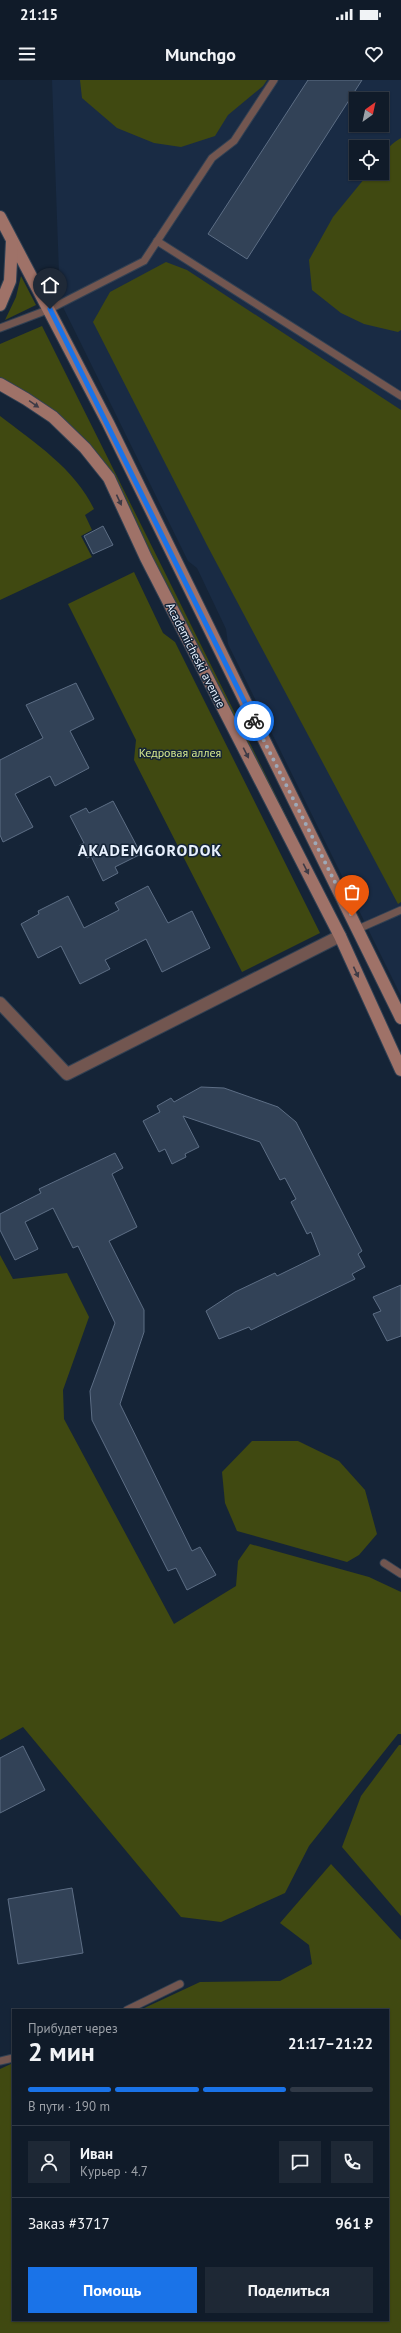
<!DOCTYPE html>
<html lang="ru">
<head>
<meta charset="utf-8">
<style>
	body { margin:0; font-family:"PT Sans",sans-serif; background:#1e2835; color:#f1f3f6; height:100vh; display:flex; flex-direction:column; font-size:15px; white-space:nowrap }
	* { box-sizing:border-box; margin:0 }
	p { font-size:13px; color:#9ca1a8 }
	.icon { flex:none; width:22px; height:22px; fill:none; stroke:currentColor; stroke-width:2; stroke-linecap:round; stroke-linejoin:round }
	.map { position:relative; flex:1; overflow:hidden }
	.details { position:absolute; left:12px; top:1929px; width:377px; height:312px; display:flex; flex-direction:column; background:#101b29; border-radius:0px; box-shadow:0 1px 3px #0004,0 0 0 1px #303946 }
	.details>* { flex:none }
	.needle { width:26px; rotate:33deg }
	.tools { position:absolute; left:349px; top:12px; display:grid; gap:8px }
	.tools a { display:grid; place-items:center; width:40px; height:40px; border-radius:0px; background:#101b29; box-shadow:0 1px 3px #0004,0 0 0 1px #303946; font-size:20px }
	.pin { position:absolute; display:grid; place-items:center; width:34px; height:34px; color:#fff; margin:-41px -17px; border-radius:50% 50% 50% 0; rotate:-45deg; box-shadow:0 0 4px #0007 }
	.pin .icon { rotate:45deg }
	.courier { position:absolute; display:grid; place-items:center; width:40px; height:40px; margin:-20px; border:3px solid #1a73e8; border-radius:50%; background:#fff; color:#222; box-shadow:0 1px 5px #0007 }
	.head em { font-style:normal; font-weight:700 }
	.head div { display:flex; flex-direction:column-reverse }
	.head { display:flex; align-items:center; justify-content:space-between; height:68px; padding:0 16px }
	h1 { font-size:26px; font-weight:700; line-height:30px }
	.bar { display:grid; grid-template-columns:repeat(4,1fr); gap:6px 4px; align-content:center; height:48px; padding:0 16px }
	.bar i { height:5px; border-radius:3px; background:#303946 }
	.bar .current { background:#1a73e8 }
	.bar p { grid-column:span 4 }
	.line { display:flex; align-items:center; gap:10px; padding:0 16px; border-top:1px solid #303946 }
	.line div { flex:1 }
	.round { display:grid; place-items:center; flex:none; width:42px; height:42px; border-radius:0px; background:#1e2835 }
	.button { display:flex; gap:8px; margin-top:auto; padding:8px 16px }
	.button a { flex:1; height:46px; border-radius:0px; background:#1a73e8; color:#fff; font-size:16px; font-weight:700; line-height:46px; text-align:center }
	.button a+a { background:#1e2835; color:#f1f3f6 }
	.status { display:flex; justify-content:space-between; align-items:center; height:28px; padding:0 20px; background:#101b29; direction:ltr }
	.status svg { height:11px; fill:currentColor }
	header { display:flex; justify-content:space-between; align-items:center; height:52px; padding:0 16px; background:#101b29; font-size:18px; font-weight:700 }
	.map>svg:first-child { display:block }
</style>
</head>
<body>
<div class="status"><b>21:15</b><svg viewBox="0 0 49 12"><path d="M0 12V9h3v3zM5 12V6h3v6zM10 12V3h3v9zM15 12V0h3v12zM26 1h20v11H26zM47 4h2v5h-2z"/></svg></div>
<header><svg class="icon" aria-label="menu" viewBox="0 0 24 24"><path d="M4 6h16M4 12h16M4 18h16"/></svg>Munchgo<svg class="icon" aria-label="heart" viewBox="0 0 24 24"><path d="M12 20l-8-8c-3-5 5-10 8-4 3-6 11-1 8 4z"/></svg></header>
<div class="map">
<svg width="401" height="2253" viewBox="0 0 401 2253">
	<rect width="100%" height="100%" fill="#152437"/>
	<path fill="#192b44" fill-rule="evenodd" d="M52,0H401V916L228,564L226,549L197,488L188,481L60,221ZM356,19H382V45H356ZM356,67H382V93H356Z"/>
	<g fill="#404911">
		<polygon points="80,0 267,0 263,6 228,35 215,56 181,67 154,63 117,48 82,18"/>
		<path d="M401,58V250L398,252L364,244L341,233L312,210L309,180L333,137L369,93H382C382,74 385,68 401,58Z"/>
		<polygon points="166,182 187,190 401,330 401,822 398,824 208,467 93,242 110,212"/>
		<polygon points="21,196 36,225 5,240 16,217"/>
		<polygon points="42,246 329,822 97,378 0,304 0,264"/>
		<path d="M0,336C35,363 75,389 94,429L85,435L92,450L81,456L92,477L0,520Z"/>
		<polygon points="134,492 163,553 175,562 320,853 242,892 134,680 136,660 68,524"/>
		<polygon points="0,1175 13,1199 67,1193 89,1237 63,1310 64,1339 174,1544 236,1506 238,1481 250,1464 369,1497 401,1512 401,1654 398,1654 309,1766 285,1813 221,1842 181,1837 23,1647 0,1660"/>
		<polygon points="252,1361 298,1361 339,1381 365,1410 377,1454 359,1475 347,1482 237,1451 225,1423 222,1392"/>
		<polygon points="399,1665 401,1665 401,1836 342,1767 361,1716"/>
		<polygon points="331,1784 401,1860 401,2253 0,2253 0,1989 13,1983 13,2240 388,2240 388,1930 140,1930 200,1902 280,1901 312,1884 309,1865 280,1843"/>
	</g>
	<g fill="#324257" stroke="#5d6e85">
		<polygon points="308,0 362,0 247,179 208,154"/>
		<polygon points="103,446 113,465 93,474 84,456"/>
		<polygon points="76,603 94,639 70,651 89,688 55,706 50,696 15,714 33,747 3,762 0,755 0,680 43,658 26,625"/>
		<polygon points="113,721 141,774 115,787 118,793 103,801 91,776 87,778 80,765 84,763 70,736 86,728 89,733"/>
		<polygon points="148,806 168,843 192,831 210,868 162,892 146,859 105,880 110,889 80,904 61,866 38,878 21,844 39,834 38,831 68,816 84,848 119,830 115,823"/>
		<polygon points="201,1007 224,1008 278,1027 296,1042 362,1171 358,1174 365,1187 352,1194 355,1199 251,1250 249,1247 219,1259 206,1231 235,1212 275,1193 277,1196 320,1175 311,1152 307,1154 291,1122 296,1119 285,1098 280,1100 260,1062 183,1036 199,1067 185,1074 186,1077 172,1084 165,1069 159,1072 143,1041 160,1032 157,1026 171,1018 174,1022"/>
		<polygon points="115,1073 123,1088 112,1094 137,1147 109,1161 144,1230 144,1252 120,1324 192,1471 200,1467 216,1495 187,1510 176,1488 168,1491 92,1340 90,1311 115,1243 78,1166 73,1168 53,1128 25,1142 38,1169 15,1180 0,1150 0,1134 41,1113 39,1109"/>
		<polygon points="401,1205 401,1256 387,1261 373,1234 381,1231 373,1217"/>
		<polygon points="23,1666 45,1710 0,1733 0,1678"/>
		<polygon points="72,1808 83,1873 18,1884 8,1819"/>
	</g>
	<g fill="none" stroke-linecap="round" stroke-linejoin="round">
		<defs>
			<g id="lane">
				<polyline points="157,161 401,316"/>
				<polyline points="0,248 50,229 144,181 212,78 234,61 274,0"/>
				<polyline points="358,849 401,830"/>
				<polyline points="384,1483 401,1494"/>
				<polyline points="127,1930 180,1904"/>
				<polyline points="0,1981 13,1978"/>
			</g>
			<polyline id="street" points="0,923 67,994 340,856"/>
			<g id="secondary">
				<polyline points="0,137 108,343 401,938"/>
				<polyline points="0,225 10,201 12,161"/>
				<polyline points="0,304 26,319 53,337 85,368 109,398 146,478 340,856 401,990"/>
			</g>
		</defs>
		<use href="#lane" stroke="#324153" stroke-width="9"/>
		<use href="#street" stroke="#324153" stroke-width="14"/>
		<use href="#secondary" stroke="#324153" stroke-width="14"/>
		<use href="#lane" stroke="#725650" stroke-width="7"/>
		<use href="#street" stroke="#725650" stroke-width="12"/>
		<use href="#secondary" stroke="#9f7268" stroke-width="12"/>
	</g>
	<defs><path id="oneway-solid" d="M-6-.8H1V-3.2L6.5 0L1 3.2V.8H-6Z"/></defs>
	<g fill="#3e3b46">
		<use href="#oneway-solid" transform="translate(34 324) rotate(35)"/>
		<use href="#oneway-solid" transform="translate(119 420) rotate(65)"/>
		<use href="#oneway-solid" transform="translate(246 673) rotate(63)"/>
		<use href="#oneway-solid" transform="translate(306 789) rotate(63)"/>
		<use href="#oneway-solid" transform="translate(356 892) rotate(65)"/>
	</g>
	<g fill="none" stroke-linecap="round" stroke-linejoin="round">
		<polyline stroke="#9ea9b8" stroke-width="4" stroke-dasharray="0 7.2" points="254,641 352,836"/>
		<polyline stroke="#1a73e8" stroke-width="5" points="50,229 254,641"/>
	</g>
	<g text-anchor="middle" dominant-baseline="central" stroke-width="3" stroke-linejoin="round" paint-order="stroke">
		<g font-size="12" fill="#e7f0fd" stroke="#152437">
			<text transform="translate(196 575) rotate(63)">Academicheski avenue</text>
		</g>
		<g font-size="12" fill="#d5e88d" stroke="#152437">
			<text x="180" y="672">Кедровая аллея</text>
		</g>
		<g font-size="16" font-weight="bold" letter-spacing="1" fill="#e7f0fd" stroke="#152437">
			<text x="150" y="770">AKADEMGORODOK</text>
		</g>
	</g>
</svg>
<div class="tools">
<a><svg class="needle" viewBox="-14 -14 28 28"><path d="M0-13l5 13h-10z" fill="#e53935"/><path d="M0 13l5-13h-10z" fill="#9ca1a8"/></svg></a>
<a><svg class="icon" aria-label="locate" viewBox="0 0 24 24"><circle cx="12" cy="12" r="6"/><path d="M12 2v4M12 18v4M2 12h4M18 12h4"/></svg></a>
</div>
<div class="pin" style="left:352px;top:836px;background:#ea580c"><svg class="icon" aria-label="bag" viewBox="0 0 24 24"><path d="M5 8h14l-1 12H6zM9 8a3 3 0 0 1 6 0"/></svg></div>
<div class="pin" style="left:50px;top:229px;background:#1f2937"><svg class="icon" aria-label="home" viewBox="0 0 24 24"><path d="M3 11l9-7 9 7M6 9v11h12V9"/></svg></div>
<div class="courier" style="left:254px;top:641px"><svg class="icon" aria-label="bike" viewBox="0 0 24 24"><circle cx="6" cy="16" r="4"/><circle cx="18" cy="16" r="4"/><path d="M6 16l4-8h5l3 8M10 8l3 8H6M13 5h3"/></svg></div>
<section class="details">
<div class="head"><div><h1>2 мин</h1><p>Прибудет через</p></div><em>21:17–21:22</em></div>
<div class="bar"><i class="current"></i><i class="current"></i><i class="current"></i><i></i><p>В пути · 190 m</p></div>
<div class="line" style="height:72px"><a class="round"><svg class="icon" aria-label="person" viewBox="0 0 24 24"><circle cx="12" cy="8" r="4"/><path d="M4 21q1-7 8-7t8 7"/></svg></a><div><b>Иван</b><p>Курьер · 4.7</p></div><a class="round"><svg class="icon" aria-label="chat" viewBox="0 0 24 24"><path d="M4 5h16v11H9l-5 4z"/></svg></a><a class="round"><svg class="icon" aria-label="phone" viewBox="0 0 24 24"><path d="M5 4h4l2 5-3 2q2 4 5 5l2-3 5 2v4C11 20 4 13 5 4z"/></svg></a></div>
<div class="line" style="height:52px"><div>Заказ #3717</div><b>961 ₽</b></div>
<div class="button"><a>Помощь</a><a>Поделиться</a></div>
</section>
</div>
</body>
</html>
